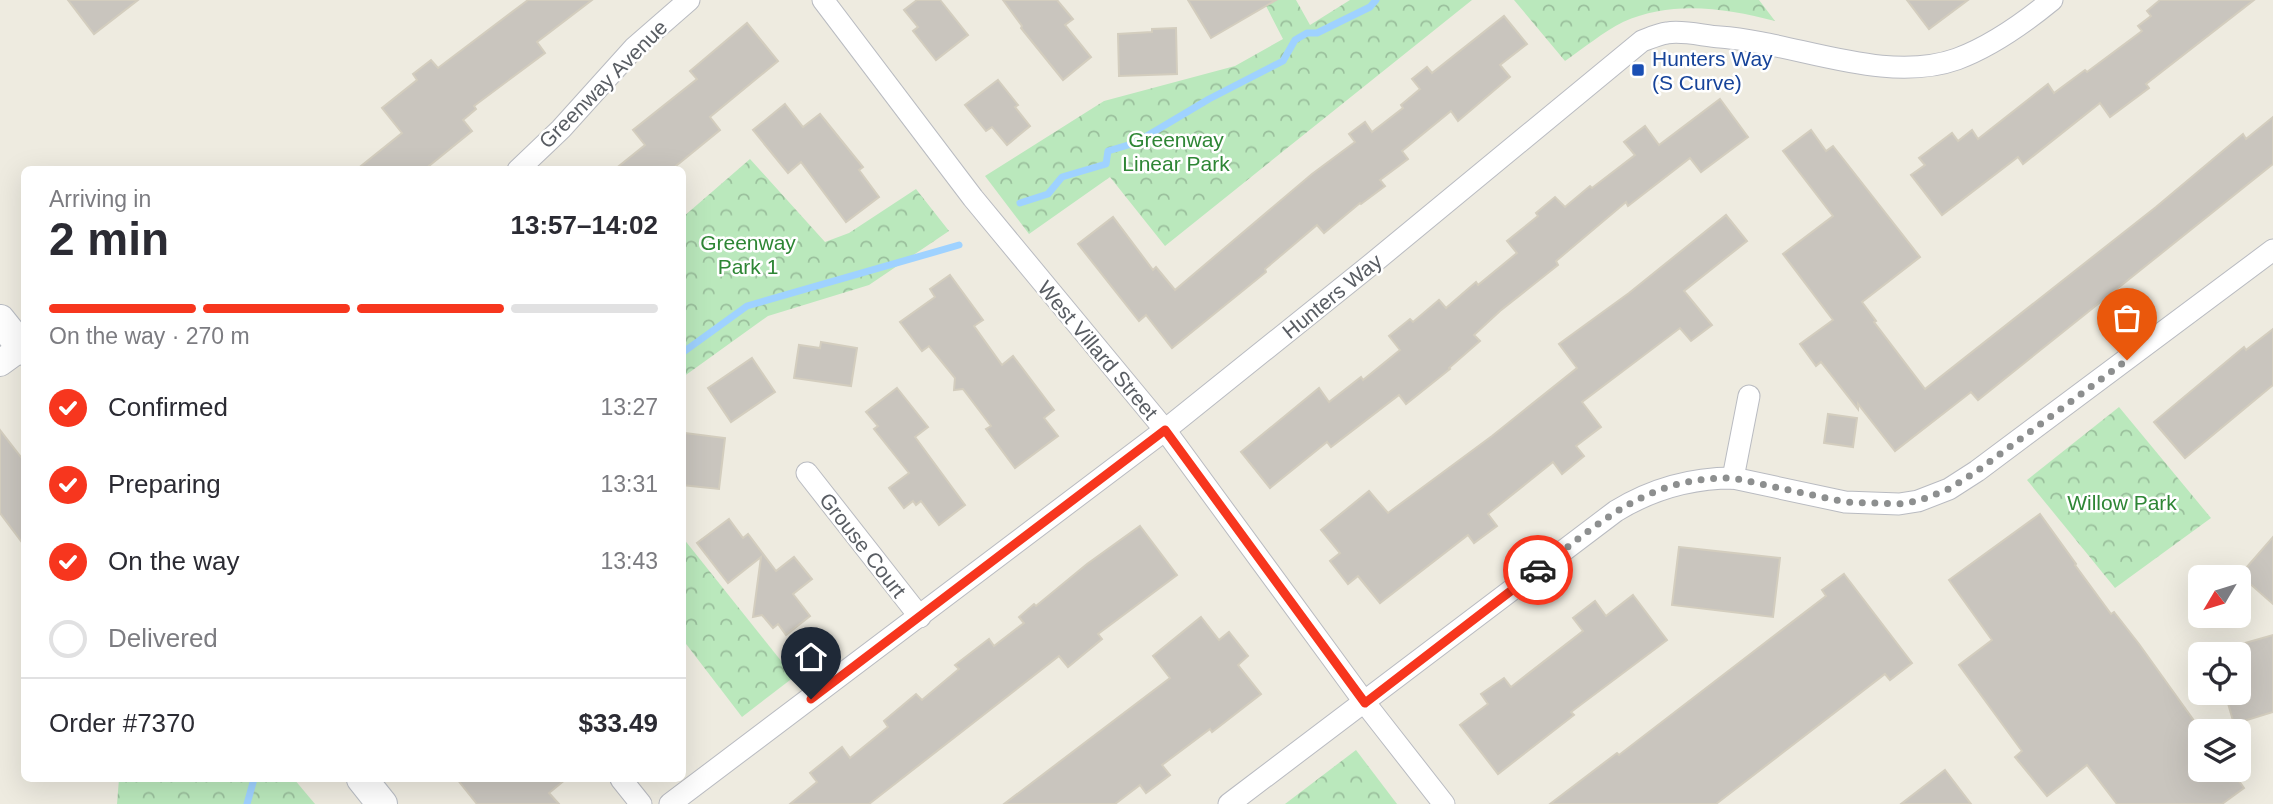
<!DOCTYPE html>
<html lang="en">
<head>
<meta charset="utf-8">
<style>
	body { margin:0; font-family:Arial,sans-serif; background:#f7f7f7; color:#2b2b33; height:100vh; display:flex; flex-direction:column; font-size:26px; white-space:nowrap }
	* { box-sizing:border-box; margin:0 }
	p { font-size:23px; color:#7c7c81 }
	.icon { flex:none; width:38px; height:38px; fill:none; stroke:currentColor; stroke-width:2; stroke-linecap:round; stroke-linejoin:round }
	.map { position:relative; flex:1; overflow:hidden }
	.drawer { position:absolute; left:21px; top:166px; width:665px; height:616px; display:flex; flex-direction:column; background:#fff; border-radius:10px; box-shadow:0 7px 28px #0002 }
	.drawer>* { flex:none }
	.needle { width:46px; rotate:232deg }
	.fabs { position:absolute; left:2188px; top:565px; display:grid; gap:14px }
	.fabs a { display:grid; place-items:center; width:63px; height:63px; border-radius:10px; background:#fff; box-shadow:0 7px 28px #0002; font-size:35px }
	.pin { position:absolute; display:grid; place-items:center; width:60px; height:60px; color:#fff; margin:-72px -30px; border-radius:50% 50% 50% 0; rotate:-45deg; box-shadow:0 0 7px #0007 }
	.pin .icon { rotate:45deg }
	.courier { position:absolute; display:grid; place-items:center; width:70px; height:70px; margin:-35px; border:5px solid #f7361e; border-radius:50%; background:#fff; color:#222; box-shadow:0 2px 9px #0007 }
	.head em { font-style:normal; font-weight:700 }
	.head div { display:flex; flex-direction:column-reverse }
	.head { display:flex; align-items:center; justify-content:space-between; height:119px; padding:0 28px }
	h1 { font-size:46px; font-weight:700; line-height:52px }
	.bar { display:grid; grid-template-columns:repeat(4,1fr); gap:10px 7px; align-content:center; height:84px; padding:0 28px }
	.bar i { height:9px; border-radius:5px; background:#e1e1e2 }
	.bar .current { background:#f7361e }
	.bar p { grid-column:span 4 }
	.line { display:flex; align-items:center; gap:18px; padding:0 28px; border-top:2px solid #e1e1e2 }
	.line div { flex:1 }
	ol { padding:0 28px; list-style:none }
	li { display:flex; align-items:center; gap:21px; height:77px }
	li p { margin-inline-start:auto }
	li .icon { padding:7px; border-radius:50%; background:#f7361e; color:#fff; stroke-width:4 }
	li:last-child { color:#7c7c81 }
	li i { width:38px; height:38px; border:4px solid #e1e1e2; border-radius:50% }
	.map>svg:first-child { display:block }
</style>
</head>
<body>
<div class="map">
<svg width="2273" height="804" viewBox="0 0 2273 804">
	<defs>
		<pattern id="forest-crowns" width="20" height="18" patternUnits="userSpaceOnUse" patternTransform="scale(1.75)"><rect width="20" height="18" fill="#bae8bc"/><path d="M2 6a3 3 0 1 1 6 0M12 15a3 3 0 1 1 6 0" fill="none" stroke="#9abf9c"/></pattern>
	</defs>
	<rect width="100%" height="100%" fill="#eeebe0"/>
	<g fill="url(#forest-crowns)">
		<polygon points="1263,0 1296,0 1310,25 1350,0 1472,0 1165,246 1110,177 1029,234 985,176 1104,101 1235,66 1283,39"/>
		<path d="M1514,0H1759L1775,21C1725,8 1672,0 1623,22C1603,32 1584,48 1565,61Z"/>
		<polygon points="750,159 825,242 849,233 916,189 949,231 869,285 768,316 683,377 683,217"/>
		<polygon points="2119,407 2211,518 2115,588 2027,480"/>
		<polygon points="683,538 794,677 742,717 683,640"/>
		<polygon points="1356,750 1397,804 1285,804"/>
		<polygon points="119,779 294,779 315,804 117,804"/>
	</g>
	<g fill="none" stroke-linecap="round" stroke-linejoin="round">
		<g stroke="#9fd2ff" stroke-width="7">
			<polyline points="1020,203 1048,194 1062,177 1106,164 1108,151 1135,143 1209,99 1283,61 1295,40 1307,33 1317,33 1370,7 1376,0"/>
			<polyline points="682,353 747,306 959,245"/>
			<polyline points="247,804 254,779"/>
		</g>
	</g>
	<g fill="#c9c5be" stroke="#d3cdbe" stroke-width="2">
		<polygon points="68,0 138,0 94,34"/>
		<polygon points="528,0 592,0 537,42 545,53 474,106 476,109 463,120 472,131 424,170 356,170 402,133 382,108 417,80 413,74 431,60 438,68"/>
		<polygon points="917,0 940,0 968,35 936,60 913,31 918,27 904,10"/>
		<polygon points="1003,0 1057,0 1073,19 1065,25 1091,57 1063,80 1021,28 1022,26"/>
		<polygon points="1188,0 1276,0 1211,38"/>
		<polygon points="1907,0 1968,0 1929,29"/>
		<polygon points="2160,0 2254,0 2146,84 2149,88 2110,117 2100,103 2023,164 2018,157 1942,215 1911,175 1925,165 1919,158 1952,133 1958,141 1972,130 1978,139 2048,84 2054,93 2085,70 2087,72 2142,31 2138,26 2151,16 2147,11"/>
		<polygon points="1504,16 1527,44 1500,65 1510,77 1458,121 1451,111 1402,151 1408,159 1380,180 1385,186 1361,204 1360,203 1324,233 1317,225 1265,269 1266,272 1172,348 1146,315 1139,321 1078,244 1113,217 1153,270 1156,267 1175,290 1312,174 1355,142 1349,134 1365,122 1372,132 1403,108 1401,105 1420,89 1412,79 1427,67 1432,73"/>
		<polygon points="747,23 778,61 710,117 720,130 671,170 614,170 645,145 633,130 697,79 690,71"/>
		<polygon points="1176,28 1177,74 1119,76 1118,34 1152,32 1152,29"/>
		<polygon points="998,80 1018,105 1015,107 1030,126 1007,145 992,127 986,131 965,105"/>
		<polygon points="1720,99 1748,137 1701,172 1690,158 1628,206 1626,202 1556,261 1558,265 1500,311 1474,335 1480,341 1449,368 1450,369 1406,404 1399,395 1331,447 1327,442 1270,488 1241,452 1319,388 1329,402 1361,377 1363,380 1400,350 1389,336 1410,319 1413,322 1439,300 1446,308 1476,282 1478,285 1517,253 1507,241 1538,216 1536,213 1555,197 1565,207 1590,186 1592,188 1635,155 1624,142 1645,126 1659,145"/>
		<polygon points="785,104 803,127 820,114 863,167 859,170 879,197 846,222 801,162 788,173 753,130"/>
		<polygon points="2273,117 2273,164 1978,400 1971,392 1895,451 1858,404 1858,409 1821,362 1816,366 1800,344 1833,320 1783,254 1833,216 1783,151 1811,130 1826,151 1833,146 1920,257 1862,302 1876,321 1874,322 1925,389 2156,207 2243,134 2246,139"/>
		<polygon points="1726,215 1747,241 1684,291 1712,325 1691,341 1680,328 1582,402 1601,427 1576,446 1584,456 1562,474 1553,462 1488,514 1497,526 1474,543 1468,535 1380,603 1358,576 1348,584 1330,561 1340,553 1321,530 1369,491 1388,513 1492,436 1577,368 1559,344 1629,293"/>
		<polygon points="950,275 983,320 974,326 1002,365 1013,356 1054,410 1044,418 1058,436 1015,468 986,429 991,426 963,389 954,390 955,378 929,346 922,351 900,322 935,297 930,289"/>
		<polygon points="2273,329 2273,385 2185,458 2154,422 2244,347 2246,350"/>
		<polygon points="821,342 857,348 851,386 794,378 799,345 820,348"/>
		<polygon points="752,358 775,392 731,422 708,388"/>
		<polygon points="897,388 928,427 915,437 965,505 939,525 921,501 916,505 913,501 904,508 889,488 909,473 874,429 878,426 866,412"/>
		<polygon points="1828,414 1857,418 1853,447 1824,443"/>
		<polygon points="0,430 24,461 24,545 0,513"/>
		<polygon points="685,433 725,438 719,489 682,485"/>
		<polygon points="2040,514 2076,564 2075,565 2111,614 2114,612 2139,644 2200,729 2200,770 2231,770 2244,788 2222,804 2117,804 2087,765 2047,796 2015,757 2022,751 1959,665 1992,640 1949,580"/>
		<polygon points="729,519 743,538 748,534 776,571 794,557 812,579 793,594 810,616 786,635 778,624 773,628 762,615 753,617 761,557 728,583 697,543"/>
		<polygon points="1140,526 1177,575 1098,634 1102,639 1068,667 1059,656 869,804 790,804 817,782 810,773 842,747 850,758 888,727 884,721 916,694 922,700 959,669 955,665 989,639 994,646 1024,623 1019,617 1034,604 1036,606 1087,564"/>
		<polygon points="2273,537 2273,604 2240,575"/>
		<polygon points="1679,547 1780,558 1773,617 1672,605"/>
		<polygon points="1844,574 1912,663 1890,680 1885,674 1716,804 1550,804 1617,753 1619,755 1826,596 1822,590"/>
		<polygon points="1633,595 1667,640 1571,712 1574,715 1498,774 1460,725 1488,704 1481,694 1504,678 1511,687 1583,631 1573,618 1595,601 1606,616"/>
		<polygon points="1201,617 1219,640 1229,632 1248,656 1238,665 1261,694 1212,732 1210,729 1162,765 1170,775 1146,793 1140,785 1115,804 1004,804 1170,678 1153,656"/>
		<polygon points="2273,635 2273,712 2234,724 2225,693 2238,693 2238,645"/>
		<polygon points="1945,770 1971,804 1901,804"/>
		<polygon points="457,779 566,779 549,793 559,804 477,804"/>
	</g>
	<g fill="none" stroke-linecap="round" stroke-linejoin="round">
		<defs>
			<g id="minor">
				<polyline points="823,0 973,198 1165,430 1365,703 1444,804"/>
				<polyline points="518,170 561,129 634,48 689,0"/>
				<polyline points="807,473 920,617"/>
				<polyline points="1733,478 1749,396"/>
				<polyline points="621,779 641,804"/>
				<path d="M670,804L1165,430L1368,267L1642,41C1650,38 1659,34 1667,33C1683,30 1704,36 1720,37C1795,42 1884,85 1957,59C1992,46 2024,23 2052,0"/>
				<path d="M1229,804L1616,511C1652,489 1691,478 1733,478L1845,502L1899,504L1918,501L1949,489L1977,471L2273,250"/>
			</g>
			<polyline id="tertiary" points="0,363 22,347"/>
			<g id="secondary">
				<polyline points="0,320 24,350"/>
				<polyline points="362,779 382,804"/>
			</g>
		</defs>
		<use href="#minor" stroke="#b9bbc1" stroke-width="23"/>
		<use href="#tertiary" stroke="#b9bbc1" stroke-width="28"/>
		<use href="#secondary" stroke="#b9bdc4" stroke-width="32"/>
		<use href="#minor" stroke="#fff" stroke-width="21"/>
		<use href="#tertiary" stroke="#fff" stroke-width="26"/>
		<use href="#secondary" stroke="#fff" stroke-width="30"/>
	</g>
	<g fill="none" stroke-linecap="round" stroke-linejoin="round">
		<path stroke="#8d8f8f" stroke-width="7" stroke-dasharray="0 12.6" d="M1538,570C1601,522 1648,476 1733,478L1845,502L1899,504L1918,501L1949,489L1977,471L2127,360"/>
		<polyline stroke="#f7361e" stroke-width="9" points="811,699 1165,430 1365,703 1538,570"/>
	</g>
	<rect fill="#1a4fb4" stroke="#fff" stroke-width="2.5" x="1631" y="63" width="14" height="14" rx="3.5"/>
	<g text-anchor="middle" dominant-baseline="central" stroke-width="5" stroke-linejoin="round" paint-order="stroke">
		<g font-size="21" fill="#164399" stroke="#fff" text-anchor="start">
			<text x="1652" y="58">Hunters Way<tspan x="1652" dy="24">(S Curve)</tspan></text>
		</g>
		<g font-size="21" fill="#595d63" stroke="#fff">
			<text transform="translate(603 84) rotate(-45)">Greenway Avenue</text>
			<text transform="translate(1332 296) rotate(-39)">Hunters Way</text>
			<text transform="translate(1098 350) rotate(50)">West Villard Street</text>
			<text transform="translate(863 545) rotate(52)">Grouse Court</text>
		</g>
		<g font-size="21" fill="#2e8635" stroke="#fff">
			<text x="1176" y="139">Greenway<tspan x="1176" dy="24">Linear Park</tspan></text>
			<text x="748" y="242">Greenway<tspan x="748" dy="24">Park 1</tspan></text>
			<text x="2122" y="502">Willow Park</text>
		</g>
	</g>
</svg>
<div class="fabs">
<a><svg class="needle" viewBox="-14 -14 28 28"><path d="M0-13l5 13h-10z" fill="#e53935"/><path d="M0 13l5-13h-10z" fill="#7c7c81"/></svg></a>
<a><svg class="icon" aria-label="locate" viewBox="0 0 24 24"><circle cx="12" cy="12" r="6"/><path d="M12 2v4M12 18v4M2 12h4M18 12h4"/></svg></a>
<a><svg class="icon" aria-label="layers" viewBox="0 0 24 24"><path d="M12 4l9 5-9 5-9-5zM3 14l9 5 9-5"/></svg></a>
</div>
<div class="pin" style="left:2127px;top:360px;background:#ea580c"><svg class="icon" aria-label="bag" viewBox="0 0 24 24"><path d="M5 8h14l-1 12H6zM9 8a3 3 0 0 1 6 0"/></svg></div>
<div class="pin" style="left:811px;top:699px;background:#1f2937"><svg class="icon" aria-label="home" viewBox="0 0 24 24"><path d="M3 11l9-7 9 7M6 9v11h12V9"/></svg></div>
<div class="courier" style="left:1538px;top:570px"><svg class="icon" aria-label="car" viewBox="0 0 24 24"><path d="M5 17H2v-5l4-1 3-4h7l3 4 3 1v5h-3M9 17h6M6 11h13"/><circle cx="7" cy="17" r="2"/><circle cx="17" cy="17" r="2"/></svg></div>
<section class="drawer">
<div class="head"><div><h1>2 min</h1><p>Arriving in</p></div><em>13:57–14:02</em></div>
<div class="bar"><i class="current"></i><i class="current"></i><i class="current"></i><i></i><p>On the way · 270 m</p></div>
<ol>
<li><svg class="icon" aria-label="check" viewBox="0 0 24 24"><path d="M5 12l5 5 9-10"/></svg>Confirmed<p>13:27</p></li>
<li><svg class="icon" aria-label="check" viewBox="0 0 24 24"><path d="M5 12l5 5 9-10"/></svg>Preparing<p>13:31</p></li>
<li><svg class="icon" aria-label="check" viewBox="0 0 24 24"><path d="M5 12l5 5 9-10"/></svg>On the way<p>13:43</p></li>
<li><i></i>Delivered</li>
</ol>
<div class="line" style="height:91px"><div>Order #7370</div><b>$33.49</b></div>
</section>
</div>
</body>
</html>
